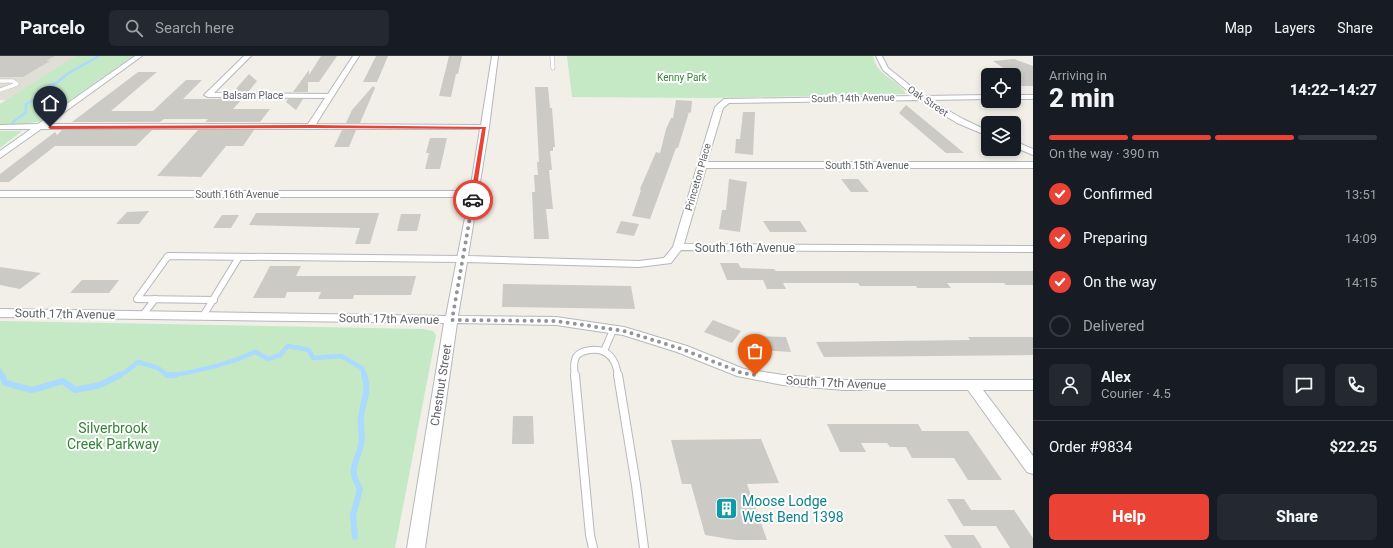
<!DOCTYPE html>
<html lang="en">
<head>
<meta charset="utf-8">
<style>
	body { margin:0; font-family:Roboto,sans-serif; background:#242831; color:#f1f3f6; height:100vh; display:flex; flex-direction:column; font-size:15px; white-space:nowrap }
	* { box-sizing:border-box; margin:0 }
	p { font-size:13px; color:#9ea1a6 }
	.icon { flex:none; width:22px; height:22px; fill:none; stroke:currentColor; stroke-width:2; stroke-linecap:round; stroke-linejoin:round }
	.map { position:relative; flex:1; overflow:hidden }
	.side { display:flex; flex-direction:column; background:#171b24; width:360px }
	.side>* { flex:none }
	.tools { position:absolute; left:981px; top:12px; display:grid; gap:8px }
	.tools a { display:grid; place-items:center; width:40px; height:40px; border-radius:6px; background:#171b24; box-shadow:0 2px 6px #0003; font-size:20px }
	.pin { position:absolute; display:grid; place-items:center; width:34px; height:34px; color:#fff; margin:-41px -17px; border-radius:50% 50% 50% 0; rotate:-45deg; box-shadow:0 0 4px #0007 }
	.pin .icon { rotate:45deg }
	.courier { position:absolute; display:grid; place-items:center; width:40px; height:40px; margin:-20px; border:3px solid #ea4335; border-radius:50%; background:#fff; color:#222; box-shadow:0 1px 5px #0007 }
	.overview em { font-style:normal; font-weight:800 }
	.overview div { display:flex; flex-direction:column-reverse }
	.overview { display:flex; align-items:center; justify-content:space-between; height:68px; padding:0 16px }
	h1 { font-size:26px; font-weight:800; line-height:30px }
	.bar { display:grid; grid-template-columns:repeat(4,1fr); gap:6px 4px; align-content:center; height:48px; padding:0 16px }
	.bar i { height:5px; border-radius:3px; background:#363941 }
	.bar .active { background:#ea4335 }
	.bar p { grid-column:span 4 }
	.line { display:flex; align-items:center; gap:10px; padding:0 16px; border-top:1px solid #363941 }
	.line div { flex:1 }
	.round { display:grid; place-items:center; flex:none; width:42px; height:42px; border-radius:6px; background:#242831 }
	ol { padding:0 16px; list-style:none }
	li { display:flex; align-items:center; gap:12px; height:44px }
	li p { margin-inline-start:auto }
	li .icon { padding:4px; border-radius:50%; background:#ea4335; color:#fff; stroke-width:4 }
	li:last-child { color:#9ea1a6 }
	li i { width:22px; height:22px; border:2px solid #363941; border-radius:50% }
	.primary-button { display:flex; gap:8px; margin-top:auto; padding:8px 16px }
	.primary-button a { flex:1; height:46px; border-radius:6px; background:#ea4335; color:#fff; font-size:16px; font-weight:800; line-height:46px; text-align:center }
	.primary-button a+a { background:#242831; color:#f1f3f6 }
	header { display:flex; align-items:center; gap:24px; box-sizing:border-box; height:56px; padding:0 20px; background:#171b24; border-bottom:1px solid #363941 }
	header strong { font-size:19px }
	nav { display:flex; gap:22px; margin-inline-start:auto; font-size:14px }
	.search { width:280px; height:36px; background:#242831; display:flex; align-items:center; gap:10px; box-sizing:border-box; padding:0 14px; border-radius:6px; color:#9ea1a6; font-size:15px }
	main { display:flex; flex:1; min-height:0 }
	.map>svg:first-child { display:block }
</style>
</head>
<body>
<header>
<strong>Parcelo</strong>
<div class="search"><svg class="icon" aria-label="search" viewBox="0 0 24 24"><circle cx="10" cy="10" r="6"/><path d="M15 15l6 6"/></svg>Search here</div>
<nav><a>Map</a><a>Layers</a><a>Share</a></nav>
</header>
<main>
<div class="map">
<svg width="1033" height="492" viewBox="0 0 1033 492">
	<rect width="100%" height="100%" fill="#f1efe8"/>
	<polygon fill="#e1ded6" points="0,0 75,0 7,44 0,44"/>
	<g fill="#c5e8c5">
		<polygon points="75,0 133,0 40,65 27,68 0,69 0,48"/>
		<path d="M567,0H873C876,20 898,23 906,38L706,42L572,41Z"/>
		<polygon points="0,75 22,75 0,92"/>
		<polygon points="0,265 423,273 433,275 436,279 395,492 0,492"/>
	</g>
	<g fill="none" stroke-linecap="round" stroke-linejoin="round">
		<polyline stroke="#aadaff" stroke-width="2.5" points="13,66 26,56 26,48 39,41 50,29 57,27 67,18 99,0"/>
		<g stroke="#aadaff" stroke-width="4.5">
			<polyline points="0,315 2,320"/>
			<polyline points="118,320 127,315 138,306 158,312 169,320"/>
			<path d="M170,320C191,316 212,312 232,305C241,303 247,298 256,296L268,303L280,299L288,290L309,294L313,302L341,300L362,312L365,320"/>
		</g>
		<g stroke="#aadaff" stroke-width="6">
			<polyline points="2,319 5,327 32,334 63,325 75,334 100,329 120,319"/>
			<polyline points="167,319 175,319"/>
			<path d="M355,481L353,460L360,433C348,412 356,409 361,389C363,380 360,370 361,361C363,345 370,335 364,319"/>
		</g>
	</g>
	<g fill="#cccac5">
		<polygon points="0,0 55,0 46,5 50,5 23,21 0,21"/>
		<polygon points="321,0 337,0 319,26 308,26 308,36 293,36 309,14 309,19"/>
		<polygon points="376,0 388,0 377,26 363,26"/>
		<polygon points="449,0 462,0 458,18 456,18 451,41 439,40"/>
		<polygon points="1014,3 1033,10 1033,30 1014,30 1014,19 993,5"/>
		<polygon points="138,16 157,16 111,55 153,55 186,24 202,24 183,43 242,43 233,53 270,53 260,66 205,66 208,63 164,63 160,66 72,66"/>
		<polygon points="249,18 257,25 248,36 233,36"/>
		<polygon points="373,30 375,32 360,67 346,67 352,54"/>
		<polygon points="535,31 548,31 550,52 552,52 555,91 553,91 553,95 550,95 552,114 549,114 553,153 546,153 549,183 534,183 532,136 535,136 534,119 538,119 537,106 539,106"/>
		<polygon points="288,43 303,43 296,54 286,46"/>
		<polygon points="676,44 692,45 691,57 689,56 678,92 676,92 650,163 632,160 641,134 640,133 656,96 660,97 666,73 671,62 673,62"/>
		<polygon points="906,49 964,97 946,97 899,57"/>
		<polygon points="743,56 755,56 753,99 735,97 736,83 740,83"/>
		<polygon points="62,74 152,74 136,90 55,90 9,126 0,126 0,118 55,76 57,79"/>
		<polygon points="198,74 254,74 243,90 226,90 201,121 157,120"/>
		<polygon points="342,74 356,74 349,91 334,91"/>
		<polygon points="430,82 447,82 440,113 425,113 429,97 426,97"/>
		<polygon points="729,123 747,126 740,176 719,173 722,154 726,154"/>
		<polygon points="841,123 858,123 869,136 851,136"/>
		<polygon points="149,155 139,168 116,168 127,156"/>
		<polygon points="256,157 379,157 370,188 355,188 360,172 249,169"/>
		<polygon points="401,158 421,158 417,175 397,175"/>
		<polygon points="222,159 239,159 231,172 213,172"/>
		<polygon points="621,165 639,168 634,180 616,177"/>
		<polygon points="763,165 800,165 807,176 770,176"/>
		<polygon points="720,207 738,207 741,212 774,213 776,215 1033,215 1033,229 1006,229 1004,227 947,227 951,232 917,232 916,230 860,230 858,227 783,227 786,233 767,233 763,224 727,224"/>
		<polygon points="270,210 301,210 296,220 416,220 411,239 354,239 353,243 318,243 321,236 287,236 285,242 253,242"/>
		<polygon points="0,211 41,217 20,233 0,229"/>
		<polygon points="82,224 119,224 109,237 70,237"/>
		<polygon points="503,228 631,230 635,253 502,251"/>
		<polygon points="713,264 741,275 732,287 704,276"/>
		<polygon points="752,280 786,281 791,296 757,294"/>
		<polygon points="968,281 1033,281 1033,299 824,301 816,286 970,284"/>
		<polygon points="513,360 533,360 534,388 512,388"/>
		<polygon points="827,368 918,368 922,375 968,375 1002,424 968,424 954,402 912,402 906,391 890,391 887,387 861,387 866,396 840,396"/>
		<polygon points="761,383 779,427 747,428 767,484 735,484 705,479 691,428 682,428 671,384"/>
		<polygon points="947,443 964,443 971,454 1014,454 1033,482 1033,492 1010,492 996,470 963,470"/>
		<polygon points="944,479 974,479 982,492 952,492"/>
	</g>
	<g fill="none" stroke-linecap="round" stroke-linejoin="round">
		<defs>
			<g id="lane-far2">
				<polyline points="552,0 553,12"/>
				<polyline points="0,25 13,25 17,28 0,34"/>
			</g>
			<g id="lane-far1">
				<polyline points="214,244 137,243 168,200 463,203"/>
				<polyline points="143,259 155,243"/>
				<polyline points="203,260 239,201"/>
				<polyline points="604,295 613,274"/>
				<path d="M575,320C574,314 573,307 576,301C579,296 585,295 590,294C608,292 616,303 618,320"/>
			</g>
			<g id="lane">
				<polyline points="575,319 590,479 593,492"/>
				<polyline points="618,319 636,429 644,492"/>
			</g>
			<g id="street">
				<polygon points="135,0 142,0 48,68 308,68 325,42 208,41 204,39 244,0 251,0 214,37 328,38 353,0 359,0 316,68 481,69 492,0 498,0 489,71 468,200 639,205 664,202 673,191 715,51 724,43 914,40 883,14 876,0 882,0 888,12 923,40 988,39 988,43 930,44 963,63 988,75 988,80 957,67 920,44 729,47 723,52 707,106 1033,106 1033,112 706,112 684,188 1033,190 1033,196 681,194 671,207 639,211 467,206 458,260 556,261 624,271 687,290 744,313 783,319 844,324 1033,324 1033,334 983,334 1033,400 1033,418 1027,416 968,334 844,334 783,329 737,320 677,296 623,279 556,269 457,267 425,492 407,492 444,267 0,261 0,253 446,260 469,141 0,141 0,135 470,135 480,73 41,73 0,102 0,95 31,73 0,73 0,69 38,68"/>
				<rect x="1014" y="39" width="19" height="4"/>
				<polygon points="1014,85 1033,93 1033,99 1014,91"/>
			</g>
		</defs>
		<use href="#lane-far2" stroke="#b5b8bc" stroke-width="4.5"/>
		<use href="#lane-far1" stroke="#b5b8bc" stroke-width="8"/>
		<use href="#lane" stroke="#b5b8bc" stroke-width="10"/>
		<use href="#street" stroke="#b5b8bc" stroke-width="2"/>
		<use href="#lane-far2" stroke="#fff" stroke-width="3.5"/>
		<use href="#lane-far1" stroke="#fff" stroke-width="6"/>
		<use href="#lane" stroke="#fff" stroke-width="8"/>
		<use href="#street" fill="#fff" fill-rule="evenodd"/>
	</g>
	<polygon fill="#ea4335" points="310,69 486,71 475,144 473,146 470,144 482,73 310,72 50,73 48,71 50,70"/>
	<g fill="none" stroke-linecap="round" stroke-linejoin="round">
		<polyline stroke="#929495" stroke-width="4" stroke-dasharray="0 7.2" points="473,144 452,264 556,265 624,275 682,293 742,317 755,319"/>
	</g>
	<defs>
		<symbol id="building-square" viewBox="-11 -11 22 22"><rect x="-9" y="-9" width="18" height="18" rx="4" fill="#0f9aa8" stroke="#fff"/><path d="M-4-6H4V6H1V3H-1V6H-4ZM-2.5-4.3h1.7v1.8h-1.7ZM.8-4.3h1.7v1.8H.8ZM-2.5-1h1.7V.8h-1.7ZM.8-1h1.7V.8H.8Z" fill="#fff"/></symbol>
	</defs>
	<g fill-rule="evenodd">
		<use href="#building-square" x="714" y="440" width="25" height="25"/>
	</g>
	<g text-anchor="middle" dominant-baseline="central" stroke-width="4" stroke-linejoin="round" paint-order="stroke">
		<g font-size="10" fill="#348238" stroke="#fff">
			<text x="682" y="21">Kenny Park</text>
		</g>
		<g font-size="10" fill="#5f6368" stroke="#fff">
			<text x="253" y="39">Balsam Place</text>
			<text transform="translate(853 42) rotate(-1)">South 14th Avenue</text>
			<text transform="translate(928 45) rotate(34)">Oak Street</text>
			<text x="867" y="109">South 15th Avenue</text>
			<text transform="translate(698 121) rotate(-74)">Princeton Place</text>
			<text x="237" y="138">South 16th Avenue</text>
		</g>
		<g font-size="12" fill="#5f6368" stroke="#fff">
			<text x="745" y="192">South 16th Avenue</text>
			<text transform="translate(65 258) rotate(1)">South 17th Avenue</text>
			<text transform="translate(389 263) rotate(1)">South 17th Avenue</text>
			<text transform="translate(836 327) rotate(3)">South 17th Avenue</text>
			<text transform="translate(441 329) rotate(-81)">Chestnut Street</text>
		</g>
		<g font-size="14" fill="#348238" stroke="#fff">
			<text x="113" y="372">Silverbrook<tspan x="113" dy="16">Creek Parkway</tspan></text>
		</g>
		<g font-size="14" fill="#0d838f" stroke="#fff" text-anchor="start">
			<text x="742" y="445">Moose Lodge<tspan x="742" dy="16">West Bend 1398</tspan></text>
		</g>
	</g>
</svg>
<div class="tools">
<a><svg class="icon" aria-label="locate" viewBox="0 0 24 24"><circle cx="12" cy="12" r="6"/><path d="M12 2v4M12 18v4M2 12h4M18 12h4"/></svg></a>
<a><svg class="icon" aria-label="layers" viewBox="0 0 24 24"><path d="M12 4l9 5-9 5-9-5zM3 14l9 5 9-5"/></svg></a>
</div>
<div class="pin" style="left:755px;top:319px;background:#ea580c"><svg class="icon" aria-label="bag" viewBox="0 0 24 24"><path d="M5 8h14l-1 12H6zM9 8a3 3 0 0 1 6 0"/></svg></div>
<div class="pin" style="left:50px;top:71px;background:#1f2937"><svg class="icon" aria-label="home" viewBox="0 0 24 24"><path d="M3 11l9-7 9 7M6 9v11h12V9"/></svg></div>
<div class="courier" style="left:473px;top:144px"><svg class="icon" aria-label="car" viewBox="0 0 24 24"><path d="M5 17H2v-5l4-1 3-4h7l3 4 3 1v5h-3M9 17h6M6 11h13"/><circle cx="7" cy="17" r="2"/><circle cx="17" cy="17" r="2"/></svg></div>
</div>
<section class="side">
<div class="overview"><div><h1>2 min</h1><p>Arriving in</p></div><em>14:22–14:27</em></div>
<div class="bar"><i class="active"></i><i class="active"></i><i class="active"></i><i></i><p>On the way · 390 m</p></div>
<ol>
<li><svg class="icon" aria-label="check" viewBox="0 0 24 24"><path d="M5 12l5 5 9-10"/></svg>Confirmed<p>13:51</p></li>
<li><svg class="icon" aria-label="check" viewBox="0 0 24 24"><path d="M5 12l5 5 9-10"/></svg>Preparing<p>14:09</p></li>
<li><svg class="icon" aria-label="check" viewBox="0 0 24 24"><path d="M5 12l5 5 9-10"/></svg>On the way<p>14:15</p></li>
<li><i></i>Delivered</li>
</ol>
<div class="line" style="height:72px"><a class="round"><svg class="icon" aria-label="person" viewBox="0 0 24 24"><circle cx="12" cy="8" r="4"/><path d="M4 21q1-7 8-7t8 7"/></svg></a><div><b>Alex</b><p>Courier · 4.5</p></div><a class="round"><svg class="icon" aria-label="chat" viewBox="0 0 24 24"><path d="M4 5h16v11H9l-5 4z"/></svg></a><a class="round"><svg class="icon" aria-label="phone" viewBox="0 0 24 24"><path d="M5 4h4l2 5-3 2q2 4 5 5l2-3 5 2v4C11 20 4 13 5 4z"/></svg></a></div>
<div class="line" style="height:52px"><div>Order #9834</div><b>$22.25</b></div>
<div class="primary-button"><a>Help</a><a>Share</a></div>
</section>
</main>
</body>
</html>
